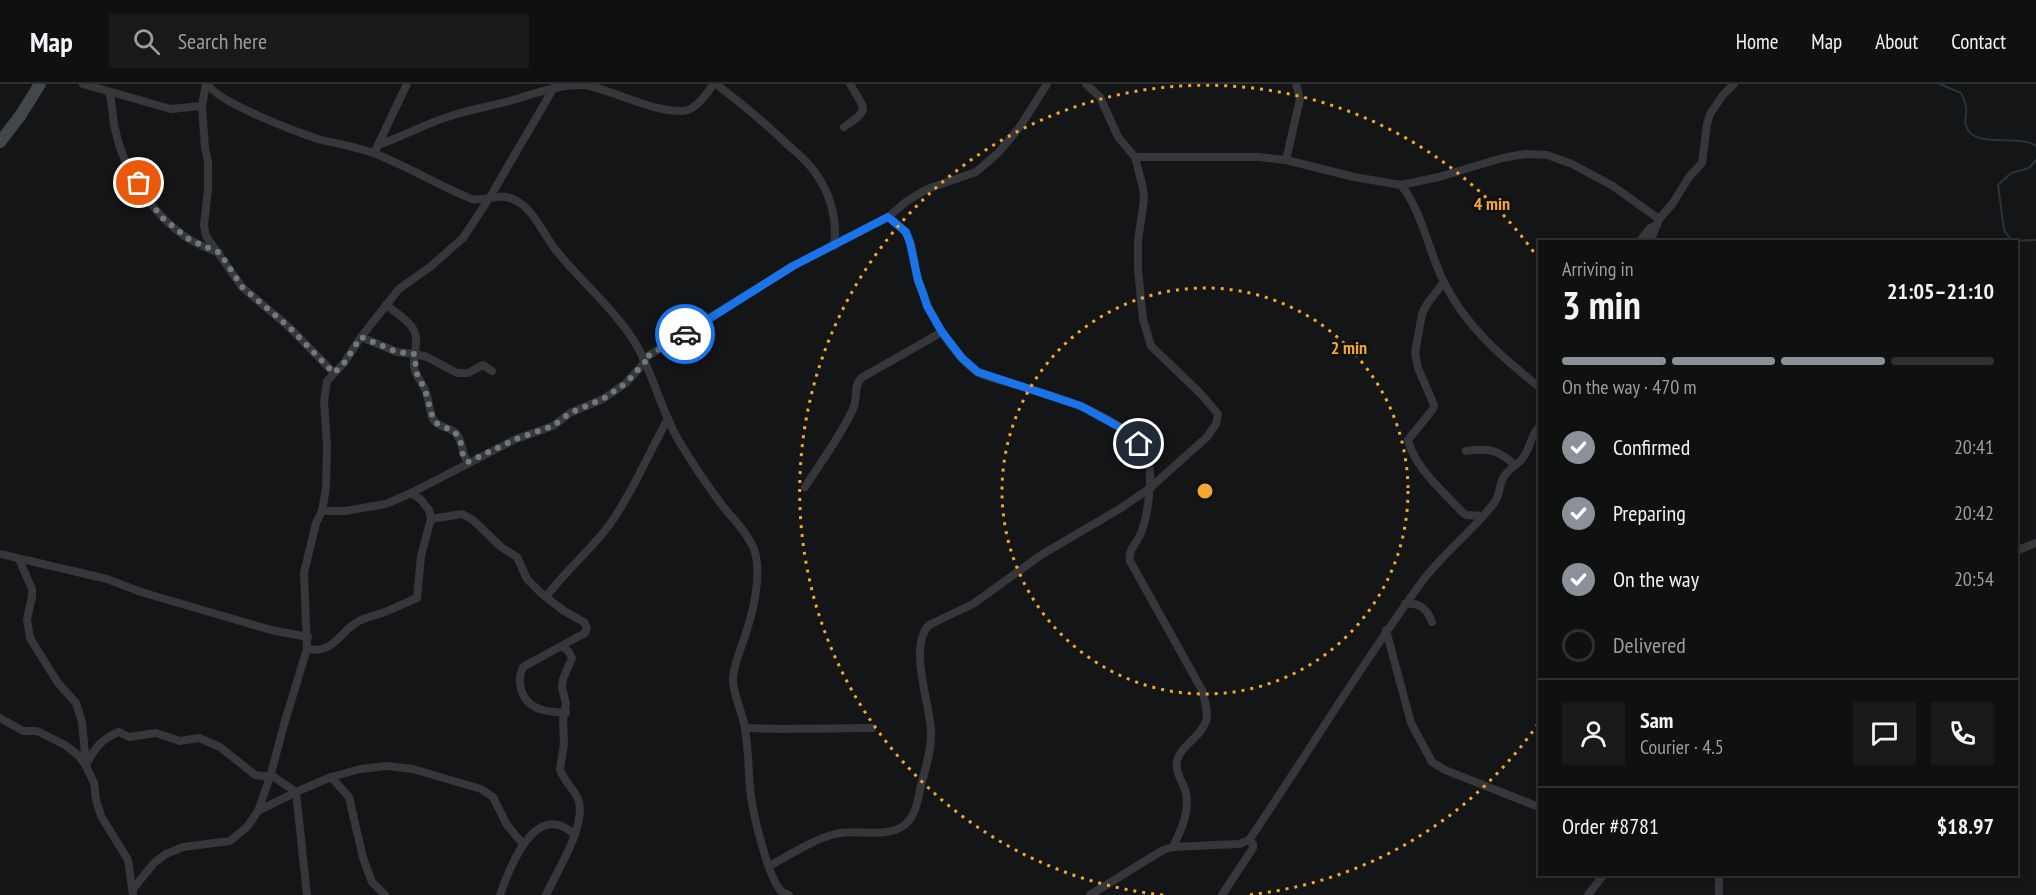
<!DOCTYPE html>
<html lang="en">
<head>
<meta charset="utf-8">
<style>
	body { margin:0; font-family:"PT Sans Narrow",sans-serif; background:#181919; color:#f1f3f6; height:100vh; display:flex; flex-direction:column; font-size:22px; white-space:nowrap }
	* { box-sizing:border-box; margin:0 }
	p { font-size:20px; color:#9b9d9f }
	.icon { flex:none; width:33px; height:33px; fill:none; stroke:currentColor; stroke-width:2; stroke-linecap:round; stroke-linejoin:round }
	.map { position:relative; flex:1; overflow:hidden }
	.side { position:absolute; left:1538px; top:156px; width:480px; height:636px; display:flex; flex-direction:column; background:#0f1010; border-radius:0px; box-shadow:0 3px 9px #0003,0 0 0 2px #2f3030 }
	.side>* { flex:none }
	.pin { position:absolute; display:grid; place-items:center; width:51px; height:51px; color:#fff; margin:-26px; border:3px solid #fff; border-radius:50%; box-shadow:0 2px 6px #0007 }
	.courier { position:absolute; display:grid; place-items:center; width:60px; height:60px; margin:-30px; border:4px solid #1a73e8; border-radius:50%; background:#fff; color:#222; box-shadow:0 2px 8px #0007 }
	.summary em { font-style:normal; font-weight:800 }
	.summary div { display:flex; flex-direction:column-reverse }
	.summary { display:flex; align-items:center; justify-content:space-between; height:102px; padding:0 24px }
	h1 { font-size:39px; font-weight:800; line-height:45px }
	.bar { display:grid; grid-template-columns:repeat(4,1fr); gap:9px 6px; align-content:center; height:72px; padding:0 24px }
	.bar i { height:8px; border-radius:4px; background:#2f3030 }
	.bar .active { background:#8c9099 }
	.bar p { grid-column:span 4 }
	.line { display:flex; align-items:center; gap:15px; padding:0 24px; border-top:2px solid #2f3030 }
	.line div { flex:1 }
	.round { display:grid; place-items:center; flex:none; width:63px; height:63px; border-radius:0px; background:#181919 }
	ol { padding:0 24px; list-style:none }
	li { display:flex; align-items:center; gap:18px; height:66px }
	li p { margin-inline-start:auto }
	li .icon { padding:6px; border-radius:50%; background:#8c9099; color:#fff; stroke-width:4 }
	li:last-child { color:#9b9d9f }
	li i { width:33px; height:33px; border:3px solid #2f3030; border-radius:50% }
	header { display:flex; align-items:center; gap:36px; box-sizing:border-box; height:84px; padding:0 30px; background:#0f1010; border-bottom:2px solid #2f3030 }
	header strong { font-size:28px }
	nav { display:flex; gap:33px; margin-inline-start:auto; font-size:21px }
	.search { width:420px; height:54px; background:#181919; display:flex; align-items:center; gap:15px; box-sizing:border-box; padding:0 21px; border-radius:0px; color:#9b9d9f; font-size:22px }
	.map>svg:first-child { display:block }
</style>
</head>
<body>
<header>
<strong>Map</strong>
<div class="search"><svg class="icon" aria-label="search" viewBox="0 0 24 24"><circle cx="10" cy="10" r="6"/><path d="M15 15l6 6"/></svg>Search here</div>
<nav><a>Home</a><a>Map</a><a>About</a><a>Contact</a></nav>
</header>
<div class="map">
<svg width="2036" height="811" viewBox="0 0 2036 811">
	<rect width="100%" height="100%" fill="#141516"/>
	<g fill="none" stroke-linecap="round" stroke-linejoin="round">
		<g stroke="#2b343a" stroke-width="2">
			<path d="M1940,0L1961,9C1963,13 1965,18 1966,23C1967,29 1964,36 1966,42C1974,66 2017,49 2036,62"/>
			<polyline points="2036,76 2029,84 2011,89 1998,101 2004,146 2012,157 2036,156"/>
		</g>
		<g stroke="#35373b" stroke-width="8">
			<polyline points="83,0 171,25 202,22"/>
			<polyline points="206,0 202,22 205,64 208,78 208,106 204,141 206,152 242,203 289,243 334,289"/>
			<path d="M208,0C216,18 297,48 318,55C337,60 358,63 376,70C409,83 439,102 472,115C493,118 502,104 524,122C537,133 545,152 555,165C581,198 616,226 637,262C654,292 661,327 679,357C692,379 707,401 722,421C733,435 747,448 754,465C763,492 752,532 743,558C739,569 734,581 733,593C732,610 743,628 745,645C749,667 748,690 751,713C754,733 768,793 781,807C783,809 787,810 789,811"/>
			<path d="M716,0C741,19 765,39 788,61C797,69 807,77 814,87C830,108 838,136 834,162"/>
			<path d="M109,8C113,21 112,33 115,45C123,86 154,133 189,155C198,161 210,165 219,169"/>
			<polyline points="844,43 858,33 863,26 862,20 850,0"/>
			<path d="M378,61C403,53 426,39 451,32C471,25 493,22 513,16C536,9 560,0 585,1C611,5 663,33 688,26C698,22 708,9 713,0"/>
			<polyline points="376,65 407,0"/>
			<polyline points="1135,73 1258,73 1286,76 1354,93 1401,101 1439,93 1502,74 1525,70 1547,71 1572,80 1613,102 1659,135"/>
			<polyline points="1286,76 1300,15 1296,0"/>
			<path d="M1401,101C1423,129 1428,167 1444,198C1465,242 1502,273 1539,303"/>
			<path d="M888,133C920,154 909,168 919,200C930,231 949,266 975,287C985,294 1002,296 1014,300C1054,312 1122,331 1145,368C1155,385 1148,431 1141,449C1137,460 1128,464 1130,477L1202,606C1210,634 1210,640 1189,659C1184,664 1180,668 1178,674C1173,687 1183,697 1186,709C1190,728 1181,746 1173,763"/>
			<polyline points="1639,158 1650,144 1657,141"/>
			<polyline points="1650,158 1659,135 1673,119 1689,93 1702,79 1707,40 1710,30 1723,11 1734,0"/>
			<path d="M1444,198L1427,220L1422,230L1415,269L1418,284L1434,321L1433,325L1408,356C1415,384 1442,406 1461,427L1466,431L1483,432"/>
			<path d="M386,221C394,227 405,234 411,242C421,253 413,269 414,282C415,292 423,299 426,308C429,316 429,327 433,335C437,343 449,343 456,349C463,358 461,369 468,378"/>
			<polyline points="361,253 397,268 415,270 427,273 457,289 468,289 483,281 492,287"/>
			<polyline points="643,275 793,182 888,133 907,117 927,105 976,88 998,69 1019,44 1047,0"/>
			<path d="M1466,367C1488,364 1497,365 1515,381"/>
			<path d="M805,403C821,378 840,353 853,325C858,314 853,304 861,294L942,248"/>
			<polyline points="322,427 345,427 386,420 411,409 516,355 553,342 570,329 603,315 626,299 645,278"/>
			<path d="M431,435L462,430L473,436L501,463L517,473L527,495L541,509L564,527L584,538L587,544L585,549L523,583C516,598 521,617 537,624C545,628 557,628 566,629"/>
			<polyline points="2016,467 2036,459"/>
			<polyline points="0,470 107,495 141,508 271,546 308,553"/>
			<polyline points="19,475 32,505 32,513 27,535 30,554 58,599 76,619 82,638 86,681"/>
			<path d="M546,513C565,487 591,466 610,440C633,408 648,370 668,335"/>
			<path d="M1405,520C1420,518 1427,525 1432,538"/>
			<polyline points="1386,546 1411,639 1432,678 1445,686 1539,723"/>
			<path d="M307,565C336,570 338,548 359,537C366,533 374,532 382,529C393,525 405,519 417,514L421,472L431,435L429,426L420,415L411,409"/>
			<polyline points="0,634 23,647 37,647 65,661 78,671 86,682 94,699 96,716 101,732 128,776 133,811"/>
			<polyline points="745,644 782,645 872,644"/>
			<path d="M86,681C94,665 102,654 119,648L129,653L156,649L180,657L199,654L220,663L255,691L270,693"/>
			<polyline points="271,691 296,708 307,811"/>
			<polyline points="331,693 349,713 363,774 372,798 385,811"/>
			<polyline points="258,727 296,708 331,693 360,685 387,682 413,685 481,705 493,713 507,741 523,760"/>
			<path d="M769,782C790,771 812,756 835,750C857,744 884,755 903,742C915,734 917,720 920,706C924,688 932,667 931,648C930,619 908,563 929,541L973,520L1041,471L1121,424L1150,404L1207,353L1216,340L1218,330L1200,309L1151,262L1143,235L1138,186V156L1144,116L1143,104L1135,73L1118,53L1100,13L1086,0"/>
			<polyline points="133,805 154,779 166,770 183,763 230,757 247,743 258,727 270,693 285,637 307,565 304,489 316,439 322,427 326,404 327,361 324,317 327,297 344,279 361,253 399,205 430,183 463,154 490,113 556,0"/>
			<path d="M500,811C510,782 536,714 575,751"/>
			<path d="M546,811C557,787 585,744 579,718C576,706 563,697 560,685L564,660L563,636L566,620L562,603L563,595L572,574L569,568L562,562"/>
			<path d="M1090,811L1163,766L1173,763L1239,760L1249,756C1307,671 1360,582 1421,499C1442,470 1472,448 1494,419C1500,412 1499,402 1503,394C1508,385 1516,382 1522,375C1530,366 1530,353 1539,343"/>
			<polyline points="1222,811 1253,764 1253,760 1249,756"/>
			<polyline points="1588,811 1604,790"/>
			<polyline points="1719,811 1719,790"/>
		</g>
		<polyline stroke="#43464b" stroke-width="12" points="0,58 20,32 40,0"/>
	</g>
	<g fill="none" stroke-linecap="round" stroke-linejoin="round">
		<polyline stroke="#73777f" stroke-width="6" stroke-dasharray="0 10.8" points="139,99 160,132 190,156 220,169 242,203 289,243 334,289 344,279 361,253 397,268 415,270 416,288 425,306 433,335 436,339 453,347 458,352 460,355 463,372 468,378 516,355 553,342 570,329 603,315 626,299 645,278 643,275 685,250"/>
		<polyline stroke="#1a73e8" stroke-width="8" points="685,250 793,182 888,133 906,148 910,159 918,196 923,209 927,222 942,248 962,274 978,288 1081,322 1121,344 1139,360"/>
	</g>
	<g fill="none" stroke="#f3a730" stroke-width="3" stroke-dasharray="3 6">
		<circle cx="1205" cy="407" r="203"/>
		<path d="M1538 640A406 406 0 0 1 1247 811M1163 811A406 406 0 1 1 1538 174"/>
	</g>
	<circle cx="1205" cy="407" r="9" fill="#f3a730" stroke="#0f1011" stroke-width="3"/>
	<g font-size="18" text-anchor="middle" font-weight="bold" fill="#f3a730" stroke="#0f1011" stroke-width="5" stroke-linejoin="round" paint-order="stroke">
		<text x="1492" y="126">4 min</text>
		<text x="1349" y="270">2 min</text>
	</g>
</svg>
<div class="pin" style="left:139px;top:99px;background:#ea580c"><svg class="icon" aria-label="bag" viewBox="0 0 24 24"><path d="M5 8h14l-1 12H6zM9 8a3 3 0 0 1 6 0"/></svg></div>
<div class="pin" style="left:1139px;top:360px;background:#1f2937"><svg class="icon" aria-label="home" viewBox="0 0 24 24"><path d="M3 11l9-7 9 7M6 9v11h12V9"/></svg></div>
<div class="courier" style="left:685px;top:250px"><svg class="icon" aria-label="car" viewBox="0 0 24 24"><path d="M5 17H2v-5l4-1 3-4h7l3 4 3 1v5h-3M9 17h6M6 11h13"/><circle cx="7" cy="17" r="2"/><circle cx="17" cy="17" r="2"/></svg></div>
<section class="side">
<div class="summary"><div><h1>3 min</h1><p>Arriving in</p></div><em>21:05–21:10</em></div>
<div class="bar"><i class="active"></i><i class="active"></i><i class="active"></i><i></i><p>On the way · 470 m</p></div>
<ol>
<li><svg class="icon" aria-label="check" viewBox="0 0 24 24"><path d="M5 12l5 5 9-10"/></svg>Confirmed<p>20:41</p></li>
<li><svg class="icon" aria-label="check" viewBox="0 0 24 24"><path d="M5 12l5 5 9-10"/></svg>Preparing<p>20:42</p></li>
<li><svg class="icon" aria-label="check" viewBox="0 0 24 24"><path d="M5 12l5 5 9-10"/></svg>On the way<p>20:54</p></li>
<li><i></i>Delivered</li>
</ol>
<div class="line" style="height:108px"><a class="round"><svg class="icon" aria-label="person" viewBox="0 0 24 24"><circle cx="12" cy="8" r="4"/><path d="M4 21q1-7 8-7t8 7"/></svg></a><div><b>Sam</b><p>Courier · 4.5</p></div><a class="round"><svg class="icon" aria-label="chat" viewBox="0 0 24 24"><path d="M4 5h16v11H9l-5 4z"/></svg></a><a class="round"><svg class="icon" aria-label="phone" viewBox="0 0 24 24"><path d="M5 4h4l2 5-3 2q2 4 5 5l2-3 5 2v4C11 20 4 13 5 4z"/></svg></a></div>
<div class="line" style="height:78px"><div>Order #8781</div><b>$18.97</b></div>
</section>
</div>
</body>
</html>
